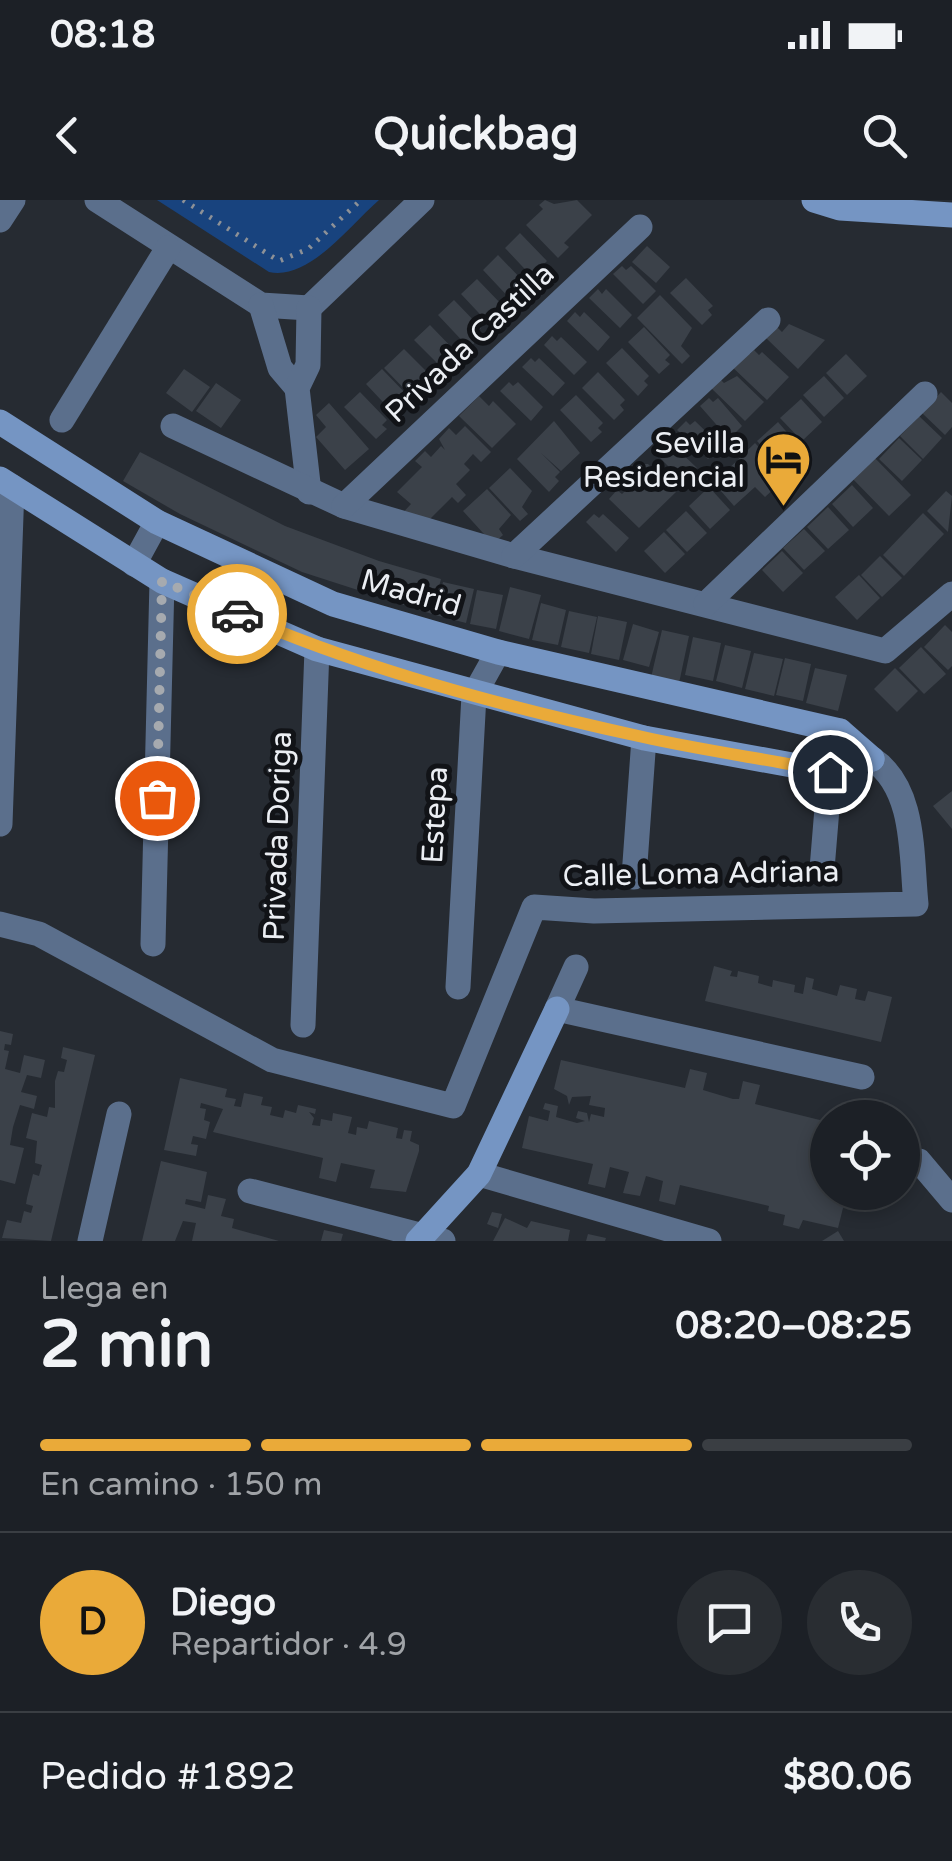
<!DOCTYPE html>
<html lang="es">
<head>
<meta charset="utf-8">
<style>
	body { margin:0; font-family:"Varela Round",sans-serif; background:#292d32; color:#f1f3f6; height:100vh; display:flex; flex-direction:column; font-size:38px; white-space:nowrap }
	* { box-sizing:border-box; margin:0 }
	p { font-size:32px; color:#a0a3a7 }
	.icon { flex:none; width:55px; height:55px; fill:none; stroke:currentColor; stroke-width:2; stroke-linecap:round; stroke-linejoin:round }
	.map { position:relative; height:1041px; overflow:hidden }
	.sheet { display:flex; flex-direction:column; background:#1c2026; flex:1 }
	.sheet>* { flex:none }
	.buttons { position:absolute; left:810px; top:900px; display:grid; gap:20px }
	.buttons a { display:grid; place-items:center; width:110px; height:110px; border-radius:50%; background:#1c2026; box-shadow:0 5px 15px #0003,0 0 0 2px #3a3e43; font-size:50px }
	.pin { position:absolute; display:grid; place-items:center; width:85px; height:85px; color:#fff; margin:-42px; border:5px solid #fff; border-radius:50%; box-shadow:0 2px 10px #0007 }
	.courier { position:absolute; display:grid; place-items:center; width:100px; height:100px; margin:-50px; border:8px solid #eaaa39; border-radius:50%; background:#fff; color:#222; box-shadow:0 2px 12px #0007 }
	.summary em { font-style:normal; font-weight:800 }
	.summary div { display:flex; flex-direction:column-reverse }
	.summary { display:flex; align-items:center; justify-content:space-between; height:170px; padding:0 40px }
	h1 { font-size:65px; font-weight:800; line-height:75px }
	.bar { display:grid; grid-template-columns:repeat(4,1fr); gap:15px 10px; align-content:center; height:120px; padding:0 40px }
	.bar i { height:12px; border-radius:8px; background:#3a3e43 }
	.bar .active { background:#eaaa39 }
	.bar p { grid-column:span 4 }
	.line { display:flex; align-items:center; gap:25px; padding:0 40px; border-top:2px solid #3a3e43 }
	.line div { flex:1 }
	.round { display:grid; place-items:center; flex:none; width:105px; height:105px; border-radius:52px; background:#292d32 }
	.status { display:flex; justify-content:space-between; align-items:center; height:70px; padding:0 50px; background:#1c2026; direction:ltr }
	.status svg { height:28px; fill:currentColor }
	header { display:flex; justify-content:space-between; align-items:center; height:130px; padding:0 40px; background:#1c2026; font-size:45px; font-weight:800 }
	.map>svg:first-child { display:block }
</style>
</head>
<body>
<div class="status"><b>08:18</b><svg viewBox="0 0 49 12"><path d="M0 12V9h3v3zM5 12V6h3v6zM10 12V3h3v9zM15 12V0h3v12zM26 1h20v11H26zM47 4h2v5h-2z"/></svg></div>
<header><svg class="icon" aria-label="back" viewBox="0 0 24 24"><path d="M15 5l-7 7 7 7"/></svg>Quickbag<svg class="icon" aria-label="search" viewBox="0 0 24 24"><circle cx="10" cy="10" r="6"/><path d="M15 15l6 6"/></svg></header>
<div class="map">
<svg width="952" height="1041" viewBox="0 0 952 1041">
	<rect width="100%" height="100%" fill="#262b32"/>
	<path fill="#18437e" d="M157,0H379C350,25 309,81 269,72Z"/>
	<g fill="#3b4149">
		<polygon points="545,0 554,4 577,0 592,15 564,43 569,47 558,58 526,25 543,9 539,5"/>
		<polygon points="520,33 547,61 542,66 546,71 536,81 505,48"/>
		<polygon points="647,46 670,67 656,83 632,62"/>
		<polygon points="498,55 525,83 520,88 525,93 514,103 483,70"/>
		<polygon points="622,66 626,70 631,66 656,91 643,104 613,74"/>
		<polygon points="686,78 713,106 708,110 712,115 702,125 670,93"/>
		<polygon points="477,79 504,107 499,112 503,117 492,127 461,94"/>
		<polygon points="598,89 602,94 606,89 632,115 620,128 589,98"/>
		<polygon points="660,95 692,128 681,146 690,156 682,164 637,118"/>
		<polygon points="454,100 481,128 476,133 480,138 469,148 438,115"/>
		<polygon points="575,112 580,117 584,112 610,137 598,151 567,121"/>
		<polygon points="789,124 825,140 798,169 766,138 777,127 782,132"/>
		<polygon points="430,125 457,153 452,158 457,162 446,172 414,140"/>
		<polygon points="644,127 670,155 665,160 670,164 659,174 628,142"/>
		<polygon points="552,136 557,141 561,137 587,162 574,175 544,145"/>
		<polygon points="622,148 649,176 644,181 648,185 638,196 606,163"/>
		<polygon points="742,148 750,154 754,150 759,155 762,152 789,177 767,200 728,163"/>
		<polygon points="404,149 432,177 419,189 428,199 421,206 384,168"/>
		<polygon points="846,154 867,176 847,195 826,173"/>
		<polygon points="531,158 535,162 539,158 565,183 553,196 522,167"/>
		<polygon points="184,169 210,187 192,212 166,193"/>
		<polygon points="382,169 409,197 404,202 408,206 397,217 366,184"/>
		<polygon points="598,172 625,200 620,205 624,210 614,220 582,188"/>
		<polygon points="737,176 764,202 745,221 709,186 718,177 724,183"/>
		<polygon points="824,176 844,198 824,217 803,195"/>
		<polygon points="509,182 513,186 518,182 543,207 531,221 500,191"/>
		<polygon points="216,183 241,200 221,228 196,211"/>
		<polygon points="360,192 387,220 382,225 387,229 376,239 344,207"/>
		<polygon points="941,192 952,203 952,227 945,235 922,213"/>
		<polygon points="576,195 603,223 598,228 602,232 591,242 560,210"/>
		<polygon points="479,196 489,206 493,201 516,224 492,248 459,216"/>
		<polygon points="709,198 713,202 718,198 742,226 729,239 700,206"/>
		<polygon points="801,199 822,222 802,241 780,218"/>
		<polygon points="329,203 369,249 345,270 316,237 326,227 316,215"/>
		<polygon points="919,216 942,238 923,259 900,236"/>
		<polygon points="554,221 580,253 561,271 541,253 560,272 555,277 559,281 549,292 517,259"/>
		<polygon points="686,221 690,225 695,221 721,246 708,259 677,230"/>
		<polygon points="778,222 798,245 778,264 757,241"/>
		<polygon points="465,226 491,252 481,262 473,254 464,264 470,270 456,284 466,295 458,303 452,297 423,326 398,318 411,304 397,292 422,267 415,261 425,251 431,257 441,246 445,250 439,239 449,228 456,235"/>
		<polygon points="899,238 922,260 902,281 879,259"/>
		<polygon points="662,243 667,248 671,243 697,268 684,282 654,252"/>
		<polygon points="755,243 776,265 767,273 778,285 765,297 755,287 734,306 714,283"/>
		<polygon points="140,252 285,326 379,361 441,379 432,414 302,372 180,314 123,281"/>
		<polygon points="870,253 911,295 889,316 848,274"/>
		<polygon points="642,264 648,264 676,292 639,328 609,299 617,290 622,294 627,289 617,279 626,271 631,276"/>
		<polygon points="510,268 532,291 522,307 528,314 520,321 489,288"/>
		<polygon points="852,285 873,308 853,327 832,304"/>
		<polygon points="709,287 730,310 710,329 689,306"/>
		<polygon points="487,289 511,315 499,329 503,335 493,344 463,311"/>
		<polygon points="946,291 952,296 948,332 927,311"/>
		<polygon points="828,307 849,330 828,349 807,327"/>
		<polygon points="686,311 707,333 687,352 666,330"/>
		<polygon points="923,313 944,334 904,376 883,355"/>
		<polygon points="594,314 599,318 603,314 629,338 616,352 586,322"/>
		<polygon points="804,329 825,351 804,370 783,348"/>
		<polygon points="664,332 685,354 665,373 644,351"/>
		<polygon points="782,351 803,373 783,392 762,370"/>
		<polygon points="880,356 902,378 882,397 861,375"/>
		<polygon points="859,375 880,398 857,420 835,397"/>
		<polygon points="443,382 474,389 466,423 435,415"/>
		<polygon points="510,387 541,395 529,439 499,431"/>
		<polygon points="477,390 503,395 496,429 470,424"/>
		<polygon points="541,403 566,410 558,445 532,440"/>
		<polygon points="569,411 597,417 589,453 561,447"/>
		<polygon points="598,416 627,422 619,460 591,454"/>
		<polygon points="633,424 659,432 649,467 623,460"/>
		<polygon points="945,425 952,432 952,466 948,470 924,447"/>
		<polygon points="662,430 689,436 678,488 650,482"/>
		<polygon points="693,437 721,443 713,481 685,475"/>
		<polygon points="725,445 751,451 742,488 716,481"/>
		<polygon points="921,447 946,474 924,494 899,468"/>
		<polygon points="754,453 783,459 774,496 745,489"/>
		<polygon points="785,458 811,464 803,501 776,495"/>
		<polygon points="815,468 847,475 838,511 806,503"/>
		<polygon points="895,468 918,491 897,512 874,489"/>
		<polygon points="952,591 952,629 933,606"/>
		<polygon points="714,766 732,771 730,776 737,777 738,771 759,776 758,783 772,787 773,780 795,785 794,792 803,794 806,777 814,779 812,789 837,796 840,785 857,789 855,799 865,801 868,791 892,797 881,842 705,801"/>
		<polygon points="0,831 13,834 11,845 5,844 4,850 9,851 5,869 20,873 24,855 45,860 41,878 27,875 21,892 37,896 34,909 20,905 13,927 10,945 24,948 15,984 0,980"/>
		<polygon points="63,847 95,855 51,1041 2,1038 7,1020 21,1023 24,1011 31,1013 33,1006 26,1004 27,998 33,974 39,976 42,965 35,963 37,941 26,938 32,913 47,917 49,907 55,908 55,881 58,871 64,872 67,860 61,858"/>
		<polygon points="561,860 685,888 690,869 707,873 703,890 733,899 739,899 743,881 760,885 755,904 828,922 828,965 816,957 814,967 825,970 821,987 828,992 847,992 838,1028 803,1020 799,1029 783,1025 785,1015 768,1011 769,1006 680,985 675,1005 659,1001 663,981 646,976 640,996 623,993 629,972 610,967 605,988 588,984 593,964 522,948 529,916 548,921 550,911 543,909 545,903 558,906 556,917 577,923 585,921 576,918 578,911 587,913 589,922 591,914 604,917 605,908 589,905 591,896 572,897 569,905 567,896 554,889"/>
		<polygon points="180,878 227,889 225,897 236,899 234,906 241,907 244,893 263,897 261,905 272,907 270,915 283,918 285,910 296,913 298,905 316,909 315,914 309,912 314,918 312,925 320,926 321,919 332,921 333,913 352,917 348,933 356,935 357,927 367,929 369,921 398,928 396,938 402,939 404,930 412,931 410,941 419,945 419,951 406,992 370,988 375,970 341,963 336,982 319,978 323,958 213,932 223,909 201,903 200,908 206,909 204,920 210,922 206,939 193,936 191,944 198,945 196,956 164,950"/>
		<polygon points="161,961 207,972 201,1002 186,999 185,1004 205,1009 208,995 226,999 221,1016 234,1019 232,1028 279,1041 192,1041 196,1023 183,1021 175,1041 142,1041"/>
		<polygon points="492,1012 502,1014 498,1028 487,1024"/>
		<polygon points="505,1018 527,1028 531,1021 570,1030 568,1041 493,1041"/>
		<polygon points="324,1030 343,1034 341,1041 321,1041"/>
		<polygon points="838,1031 844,1041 822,1041"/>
		<polygon points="588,1034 606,1038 605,1041 586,1041"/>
	</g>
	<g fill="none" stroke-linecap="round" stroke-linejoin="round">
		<polyline stroke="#8d9197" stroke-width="5" stroke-dasharray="2.5 8" stroke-linecap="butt" points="183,0 279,61 308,49 361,0"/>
		<g stroke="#5b6f8c" stroke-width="25">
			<polyline points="97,0 261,105 309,108 422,0"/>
			<polyline points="0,20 13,0"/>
			<polyline points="261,105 280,168 297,188"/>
			<polyline points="309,108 308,165 297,188 309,292"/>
			<polyline points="62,220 168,48"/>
			<polyline points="173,226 344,306 514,356 885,451 952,394"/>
			<polyline points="344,306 640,27"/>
			<polyline points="514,356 768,120"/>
			<polyline points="134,364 157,322"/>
			<polyline points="706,404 925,194"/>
			<polyline points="0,624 12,287"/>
			<polyline points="822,669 830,572 840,531"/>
			<polyline points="634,677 644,538"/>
			<path d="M0,724L39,734L272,860L453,906L534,707L594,711L916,704C911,656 916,588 872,559"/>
			<polyline points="153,744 162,381"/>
			<polyline points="576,767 557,809 862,877"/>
			<polyline points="458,787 474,495 498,452"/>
			<polyline points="303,825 317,449"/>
			<polyline points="919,961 952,1000"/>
			<polyline points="479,974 709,1041"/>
			<polyline points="250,991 443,1041"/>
			<polyline points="90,1041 119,914"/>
		</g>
		<g stroke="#7595c3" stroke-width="25">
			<polyline points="814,0 840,8 952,15"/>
			<polyline points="0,222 157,322 333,404 498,452 840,531 872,559"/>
			<polyline points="0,279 162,381 317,449 644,538 830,572 872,559"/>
			<polyline points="418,1041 479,974 557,809"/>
		</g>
	</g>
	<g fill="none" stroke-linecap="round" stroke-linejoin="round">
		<polyline stroke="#a6aaaf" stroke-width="10" stroke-dasharray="0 18" points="157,598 162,381 237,414"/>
		<path stroke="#eaaa39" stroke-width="12" d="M237,414C366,470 505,507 643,537C705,551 768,559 830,572"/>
	</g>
	<defs>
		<symbol id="hotel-pin" viewBox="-11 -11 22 30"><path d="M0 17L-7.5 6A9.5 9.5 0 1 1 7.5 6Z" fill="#eaaa39" stroke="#111317"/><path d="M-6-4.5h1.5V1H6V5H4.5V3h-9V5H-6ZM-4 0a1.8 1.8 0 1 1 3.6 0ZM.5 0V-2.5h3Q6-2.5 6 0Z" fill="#111"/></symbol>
	</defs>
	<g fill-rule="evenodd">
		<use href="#hotel-pin" x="752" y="228" width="63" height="86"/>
	</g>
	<g text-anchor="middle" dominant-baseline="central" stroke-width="10" stroke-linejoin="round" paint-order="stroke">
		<g font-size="30" fill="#ebeef3" stroke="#111317">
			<text transform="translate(470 143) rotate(-43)">Privada Castilla</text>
			<text transform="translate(411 393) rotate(16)">Madrid</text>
			<text transform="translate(435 615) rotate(-87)">Estepa</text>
			<text transform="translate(278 636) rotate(-88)">Privada Doriga</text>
			<text transform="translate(701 674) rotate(-1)">Calle Loma Adriana</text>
		</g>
		<g font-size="30" fill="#ebeef3" stroke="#111317" text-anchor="end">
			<text x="745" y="243">Sevilla<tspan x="745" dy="34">Residencial</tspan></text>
		</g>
	</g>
</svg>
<div class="buttons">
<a><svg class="icon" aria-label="locate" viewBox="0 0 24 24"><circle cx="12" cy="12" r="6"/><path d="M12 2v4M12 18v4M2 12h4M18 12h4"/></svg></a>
</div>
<div class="pin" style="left:157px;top:598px;background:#ea580c"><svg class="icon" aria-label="bag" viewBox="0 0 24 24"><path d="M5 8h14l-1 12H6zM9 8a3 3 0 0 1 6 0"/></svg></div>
<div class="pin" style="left:830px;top:572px;background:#1f2937"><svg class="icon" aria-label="home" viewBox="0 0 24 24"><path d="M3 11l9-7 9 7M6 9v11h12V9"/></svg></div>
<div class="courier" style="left:237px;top:414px"><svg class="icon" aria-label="car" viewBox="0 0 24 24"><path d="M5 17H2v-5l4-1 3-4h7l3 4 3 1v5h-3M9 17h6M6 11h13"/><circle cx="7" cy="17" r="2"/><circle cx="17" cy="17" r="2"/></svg></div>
</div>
<section class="sheet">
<div class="summary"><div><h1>2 min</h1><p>Llega en</p></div><em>08:20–08:25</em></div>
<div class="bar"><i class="active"></i><i class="active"></i><i class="active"></i><i></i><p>En camino · 150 m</p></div>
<div class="line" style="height:180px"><b class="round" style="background:#eaaa39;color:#111">D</b><div><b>Diego</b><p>Repartidor · 4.9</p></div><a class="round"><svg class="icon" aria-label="chat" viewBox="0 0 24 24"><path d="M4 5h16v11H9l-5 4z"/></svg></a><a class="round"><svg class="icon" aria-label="phone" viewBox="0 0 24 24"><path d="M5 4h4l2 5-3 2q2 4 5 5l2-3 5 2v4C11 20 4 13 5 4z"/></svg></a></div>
<div class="line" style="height:130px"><div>Pedido #1892</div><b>$80.06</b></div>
</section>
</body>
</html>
